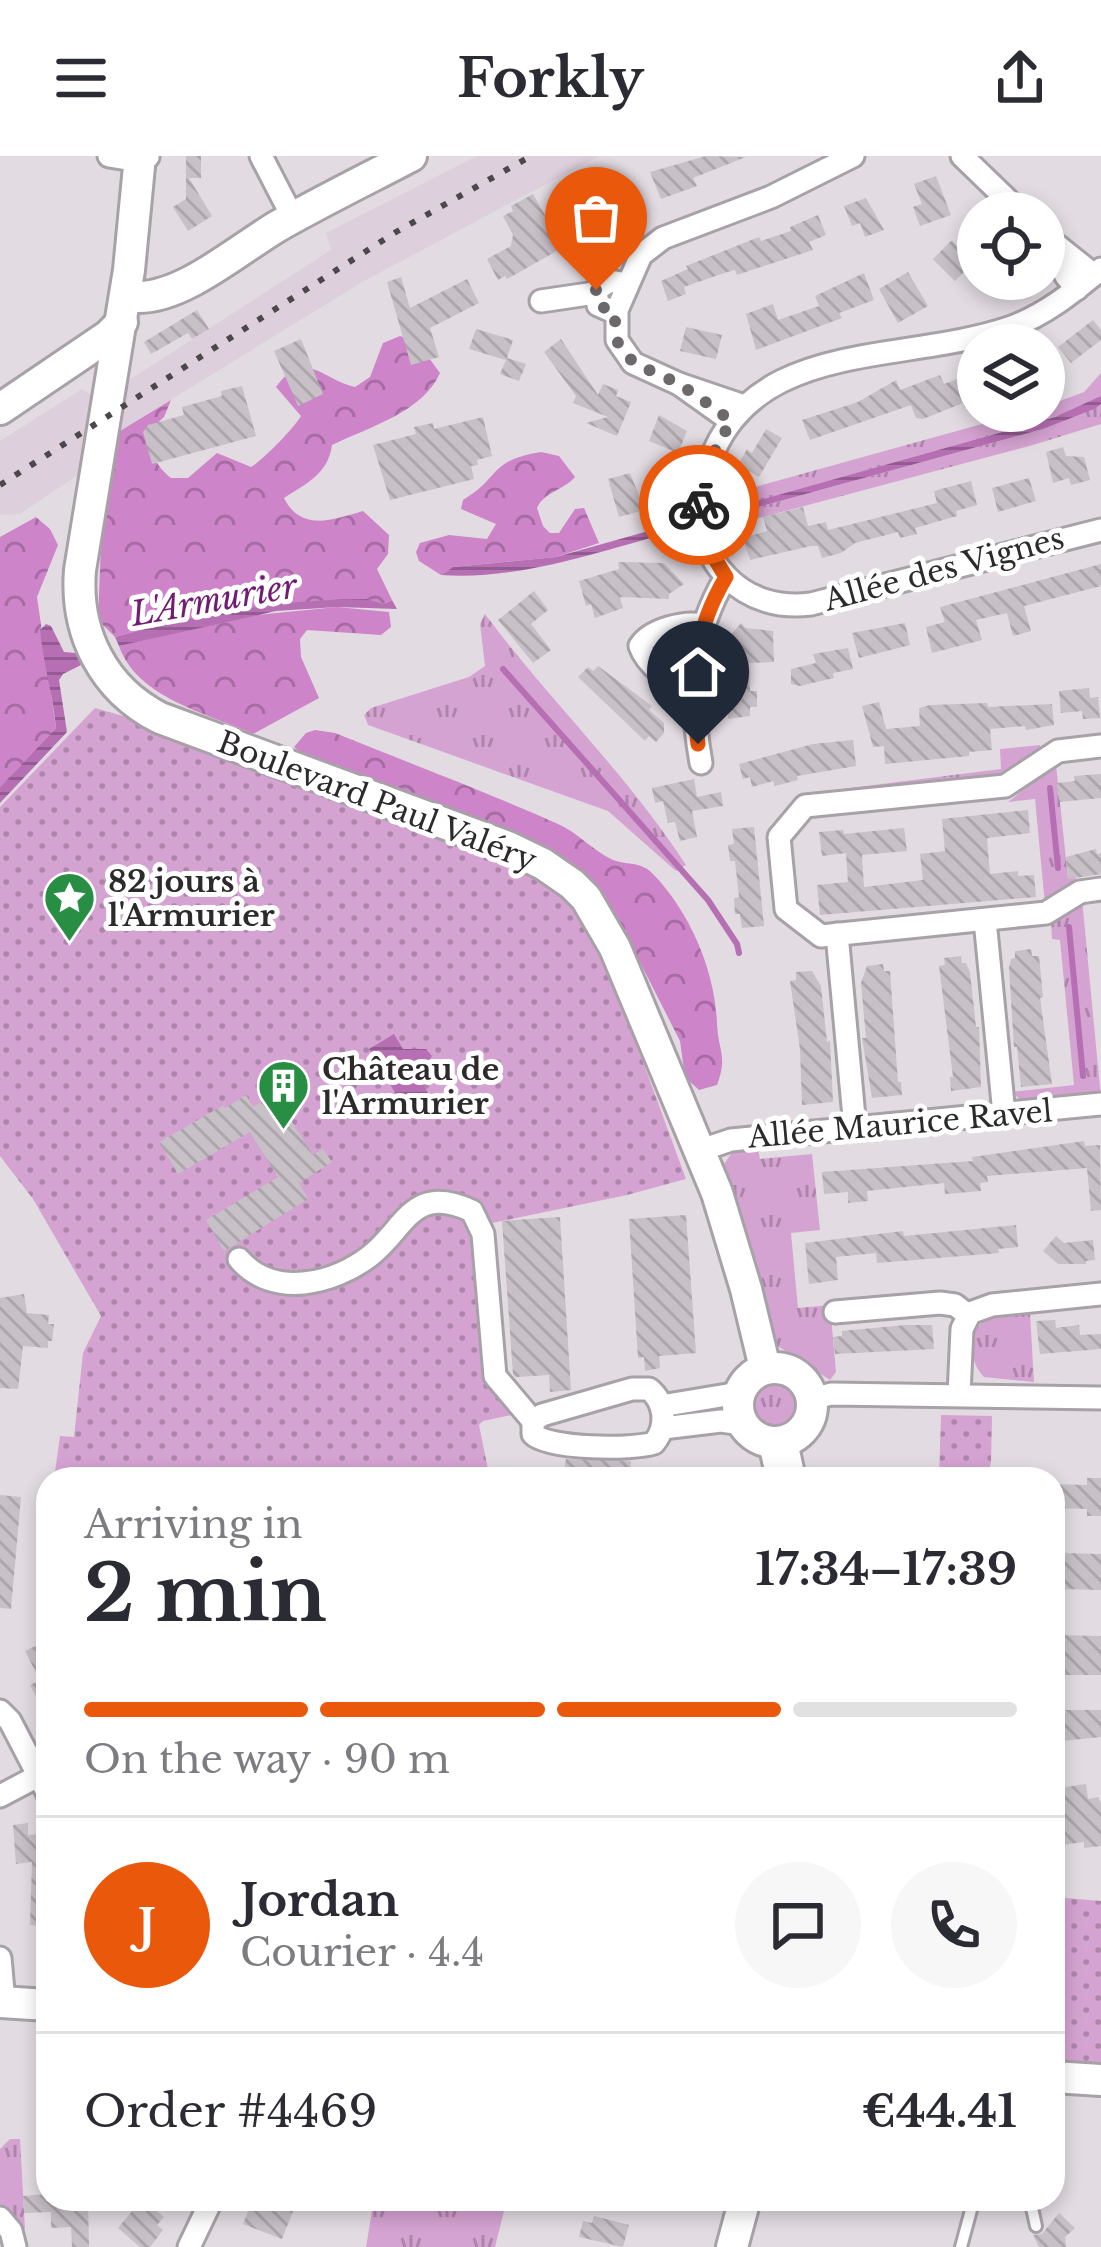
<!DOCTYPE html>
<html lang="en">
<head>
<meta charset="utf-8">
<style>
	body { margin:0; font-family:"Libre Baskerville",serif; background:#f7f7f7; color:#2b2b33; height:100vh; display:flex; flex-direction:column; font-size:45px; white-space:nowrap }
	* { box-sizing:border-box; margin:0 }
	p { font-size:39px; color:#7c7c81 }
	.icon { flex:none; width:66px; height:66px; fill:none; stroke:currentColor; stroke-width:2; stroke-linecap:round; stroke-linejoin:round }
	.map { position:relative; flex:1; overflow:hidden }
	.sheet { position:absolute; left:36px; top:1311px; width:1029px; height:744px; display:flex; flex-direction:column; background:#fff; border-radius:36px; box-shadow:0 6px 18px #0003 }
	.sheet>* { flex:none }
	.controls { position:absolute; left:957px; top:36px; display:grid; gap:24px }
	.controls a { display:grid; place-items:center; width:108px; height:108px; border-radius:50%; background:#fff; box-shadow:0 6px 18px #0003; font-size:60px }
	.pin { position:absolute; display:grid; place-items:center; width:102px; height:102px; color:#fff; margin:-123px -51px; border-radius:50% 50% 50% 0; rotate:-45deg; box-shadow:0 0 12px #0007 }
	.pin .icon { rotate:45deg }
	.courier { position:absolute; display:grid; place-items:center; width:120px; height:120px; margin:-60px; border:9px solid #ea580c; border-radius:50%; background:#fff; color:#222; box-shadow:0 3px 15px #0007 }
	.headline em { font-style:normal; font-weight:700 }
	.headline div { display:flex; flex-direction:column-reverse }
	.headline { display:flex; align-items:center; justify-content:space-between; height:204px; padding:0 48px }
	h1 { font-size:78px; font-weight:700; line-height:90px }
	.bar { display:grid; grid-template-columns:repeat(4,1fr); gap:18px 12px; align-content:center; height:144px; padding:0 48px }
	.bar i { height:15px; border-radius:9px; background:#e1e1e2 }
	.bar .selected { background:#ea580c }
	.bar p { grid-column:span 4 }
	.line { display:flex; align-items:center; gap:30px; padding:0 48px; border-top:3px solid #e1e1e2 }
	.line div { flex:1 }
	.round { display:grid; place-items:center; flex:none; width:126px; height:126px; border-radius:63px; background:#f7f7f7 }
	header { display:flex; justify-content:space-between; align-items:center; height:156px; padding:0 48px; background:#fff; font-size:54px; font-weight:700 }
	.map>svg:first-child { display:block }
</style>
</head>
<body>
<header><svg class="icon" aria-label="menu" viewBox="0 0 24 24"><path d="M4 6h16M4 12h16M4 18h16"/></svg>Forkly<svg class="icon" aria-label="share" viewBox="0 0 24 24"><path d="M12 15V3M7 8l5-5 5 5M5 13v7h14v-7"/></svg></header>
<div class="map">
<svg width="1101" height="2091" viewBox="0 0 1101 2091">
	<defs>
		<pattern id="grass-tufts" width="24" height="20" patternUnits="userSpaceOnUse" patternTransform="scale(3)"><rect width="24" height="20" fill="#d5a3d2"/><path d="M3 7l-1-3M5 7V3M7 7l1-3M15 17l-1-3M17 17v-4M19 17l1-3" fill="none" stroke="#ad85ab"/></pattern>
		<pattern id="forest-crowns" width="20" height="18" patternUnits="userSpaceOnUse" patternTransform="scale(3)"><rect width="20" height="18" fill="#cd84c9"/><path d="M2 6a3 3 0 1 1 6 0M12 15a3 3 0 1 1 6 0" fill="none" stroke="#a76ca3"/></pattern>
		<pattern id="park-dots" width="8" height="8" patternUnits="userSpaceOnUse" patternTransform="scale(3)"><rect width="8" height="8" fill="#d5a3d2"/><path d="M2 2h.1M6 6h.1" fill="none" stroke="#ad85ab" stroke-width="1.8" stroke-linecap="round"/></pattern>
		<pattern id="water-rules" width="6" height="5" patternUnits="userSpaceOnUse" patternTransform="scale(3)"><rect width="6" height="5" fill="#b66fb3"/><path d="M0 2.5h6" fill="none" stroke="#945b92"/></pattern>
		<pattern id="building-back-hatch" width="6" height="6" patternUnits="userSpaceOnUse" patternTransform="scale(3)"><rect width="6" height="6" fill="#c8c0c7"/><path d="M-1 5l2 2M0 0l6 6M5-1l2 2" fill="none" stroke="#aca5ab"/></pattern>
	</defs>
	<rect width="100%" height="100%" fill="#e3dbe2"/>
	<polygon fill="#ddcfdc" points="477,0 599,0 364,125 120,275 123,255 94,275 82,316 20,358 0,359 0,285 82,233 98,244 331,94 326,77"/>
	<g fill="url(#grass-tufts)">
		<polygon points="1101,217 1101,240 1068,257 714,358 712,343 1029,255 1044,255 1044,251 1084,236"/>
		<polygon points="1101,248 1101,268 1033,289 718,373 715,363 1043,273"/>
		<path d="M485,458C549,544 627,618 686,709L676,715L608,655L368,569L364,559L371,552L469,521L485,510L480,468Z"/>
		<polygon points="1040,589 1040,599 1006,623 811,642 810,637 1001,613 1000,593"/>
		<polygon points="1056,609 1068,722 1076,722 1077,727 1045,749 1035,643 1008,646"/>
		<polygon points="1082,743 1101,942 1026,949 1012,936 1074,929 1060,784 1052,783 1051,766"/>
		<polygon points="757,989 760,1003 812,998 820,1074 791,1077 798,1152 830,1149 836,1216 830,1224 770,1185 720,1014 733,995"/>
		<path d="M1030,1157L1034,1226L984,1221C968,1205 965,1171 990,1162C1002,1157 1017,1158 1030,1157Z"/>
		<circle cx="775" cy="1248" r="22"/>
		<polygon points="10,1983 20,1983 25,2073 0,2053 0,1993"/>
		<polygon points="374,2043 507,2043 495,2091 366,2091"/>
	</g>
	<g fill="url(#forest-crowns)">
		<path d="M400,180L418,187L440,217C423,256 369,271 332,289C328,318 307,327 284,342C301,376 332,364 363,355L389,379L388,398L377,413L392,444L384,448L368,443C283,452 198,458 115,481L98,464L102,364L120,275L171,244L164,261L150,274C150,296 154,308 171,322H188L217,297L251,311C264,303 293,273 301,260L276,231C305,191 322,224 355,231L370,221L383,187Z"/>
		<path d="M541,296L559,300L575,321C564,334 544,336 537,352L543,370L550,377H559L575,353L584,352L599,387L556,401L453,411L441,419L419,405L416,396L420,387L449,379L487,383L496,368L461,353L463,344C502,321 487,305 541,296Z"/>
		<polygon points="36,361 50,373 58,389 37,441 56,572 0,631 0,381"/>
		<path d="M337,451L389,456L391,471L381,479L307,474L300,483L301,501L319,542L253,578C207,557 137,542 119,490L246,460Z"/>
		<path d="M315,574L335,577C409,607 484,635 558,668C577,676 592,694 611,703C625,710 640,704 653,718C690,756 715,815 717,867C718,894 728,900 717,929L699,934L685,921L680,885L614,755L575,713L544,690L301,597L294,591L306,577Z"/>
	</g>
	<g fill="url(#park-dots)">
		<polygon points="95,552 200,582 500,695 565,736 603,797 686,1023 627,1039 473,1071 488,1221 493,1235 511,1259 483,1265 479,1269 490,1323 54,1323 60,1280 74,1281 83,1197 101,1160 33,1043 0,1000 0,651"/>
		<polygon points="941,1259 992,1260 991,1306 987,1323 939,1323"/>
		<polygon points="1053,1741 1101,1745 1101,1918 1053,1913"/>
	</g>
	<g fill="url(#water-rules)">
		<polygon points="1101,240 1101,248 1094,253 1043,273 715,363 714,358 742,349 1055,261"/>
		<path d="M684,365L686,372C607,393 521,425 441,419L453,411L556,401Z"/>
		<path d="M368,443L384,448L392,444L397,453L337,451L276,455L119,490L115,481C198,458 282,443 368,443Z"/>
		<path d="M46,468L51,470L64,496L76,497L81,509L63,518L59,524L67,576L0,647V631L56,572C53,539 43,506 40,474Z"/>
		<polygon points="394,878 403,893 426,893 432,900 420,922 428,937 404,952 369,893"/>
	</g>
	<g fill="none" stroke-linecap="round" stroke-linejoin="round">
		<g stroke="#b66fb3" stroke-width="6">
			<polyline points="503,513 708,744 737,788 739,797"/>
			<polyline points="1050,632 1058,712"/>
			<polyline points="1069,771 1083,920"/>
		</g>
	</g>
	<g fill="url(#building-back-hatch)">
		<polygon points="186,0 201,0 201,22 189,22 212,60 188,75 173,51 186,43"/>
		<polygon points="706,0 746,1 693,22 697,30 661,43 650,16"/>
		<polygon points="936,20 951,59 920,70 913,51 922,48 914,28"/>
		<polygon points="626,30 641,60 628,66 626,61 604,72 600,62 567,80 571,87 507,123 505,120 498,124 487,103 511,90 513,79 503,60 513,55 511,50 533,38 549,66"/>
		<polygon points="866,42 884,74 865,81 860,67 852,70 844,50"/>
		<polygon points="818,59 826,79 809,86 813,94 737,119 735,114 724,117 684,131 686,138 668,145 661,125 688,113 686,110 759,81 761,85 791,75 790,71"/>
		<polygon points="952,84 971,109 955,125 933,103"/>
		<polygon points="908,116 928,150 898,167 879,133"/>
		<polygon points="864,117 874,144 839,157 842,162 756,194 746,158 773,148 778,164 819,150 815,140"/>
		<polygon points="401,121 410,152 467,123 479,147 430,172 439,201 411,209 387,126"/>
		<polygon points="197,154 209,173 192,183 188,177 151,198 144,186"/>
		<polygon points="1093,164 1101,174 1101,184 1071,207 1058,191"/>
		<polygon points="686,171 722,179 716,203 680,195"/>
		<polygon points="476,173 513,184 507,202 526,208 519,225 500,218 506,204 469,193"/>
		<polygon points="301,183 323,238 298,250 274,195"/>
		<polygon points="561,183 598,239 603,228 618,234 616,240 631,246 617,280 586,267 608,261 573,247 576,240 544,196"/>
		<polygon points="940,219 944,228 968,219 978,246 964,251 963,247 923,263 916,262 911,249 810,284 802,264 858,246 896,224 900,234"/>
		<polygon points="242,230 256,280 152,308 143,276 148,269 184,259 182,251 222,240 221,235"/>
		<polygon points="659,259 687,275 678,297 649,285"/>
		<polygon points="483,261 492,300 477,304 478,309 471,310 474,323 390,344 373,289 416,278 414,271 433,267 434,273"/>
		<polygon points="766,273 782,282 759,321 738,309 747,293 752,297"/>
		<polygon points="1063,291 1066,300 1084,301 1090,324 1071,329 1069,322 1053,327 1046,296"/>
		<polygon points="630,317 645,354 619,361 608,323"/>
		<polygon points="1029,322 1036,345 998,356 992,332"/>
		<polygon points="971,325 977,349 956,355 957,360 915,372 917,378 900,382 898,376 855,387 841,397 822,402 818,390 811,390 750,404 743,382 767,375 763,361 803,351 808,370 826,366 828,374 937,347 934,335"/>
		<polygon points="618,406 664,407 684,428 669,438 669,443 620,441 623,452 595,462 591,448 586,450 579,425 619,413"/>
		<polygon points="1101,408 1101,430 1024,450 1031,475 1013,480 1007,457 976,464 982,484 932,497 926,471 945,466 940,451"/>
		<polygon points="534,435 548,454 531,468 551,494 533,507 498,464"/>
		<polygon points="741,467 746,472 773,475 774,506 749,507 750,535 757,535 757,551 750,551 750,560 728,563 728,553 723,553 721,508 738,494 727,483"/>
		<polygon points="905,467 910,489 859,502 852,477"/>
		<polygon points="848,492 853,513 833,517 834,522 821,525 800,530 791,528 791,513 816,507 813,498"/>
		<polygon points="598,510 652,550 649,554 664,567 664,577 656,586 649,580 645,585 578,521 588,511 593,515"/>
		<polygon points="1089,532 1090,542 1098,541 1100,562 1083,563 1082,555 1061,557 1059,535"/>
		<polygon points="879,546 886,573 920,570 919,552 930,549 987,547 988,551 1052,548 1054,569 1026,574 1025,570 990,573 992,594 969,596 969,600 885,608 884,590 873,591 862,550"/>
		<polygon points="853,584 856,610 797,620 798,624 775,630 773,625 752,631 750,621 743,623 739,608 813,588"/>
		<polygon points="1101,618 1101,642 1059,646 1057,627 1075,625 1074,620"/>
		<polygon points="694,623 697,641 721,636 723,650 692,655 697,681 680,685 675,666 668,667 663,645 655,647 652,632"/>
		<polygon points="1028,654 1030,677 987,682 990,718 1018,715 1018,720 1034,719 1036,741 820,759 817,729 848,726 846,697 822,700 819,676 843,674 844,678 904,672 907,695 862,699 864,731 923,724 920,698 945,695 942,663"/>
		<polygon points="754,671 764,770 742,772 740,758 735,758 734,742 739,741 735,705 730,705 728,689 734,688 732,673"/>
		<polygon points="1096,693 1097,698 1101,697 1101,718 1068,723 1066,701"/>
		<polygon points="1031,793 1032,800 1039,800 1043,841 1040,842 1052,928 1021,931 1017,891 1014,891 1009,812 1011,803 1015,802 1015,795"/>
		<polygon points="961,800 962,807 966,807 970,816 976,871 979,871 981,931 951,935 950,921 953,921 939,810 945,809 944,802"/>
		<polygon points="883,808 884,815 890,815 898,926 901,926 902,939 872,942 862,882 866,882 861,827 867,810"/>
		<polygon points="812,815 821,830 827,886 830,885 833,946 802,949 800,893 790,825 796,824 796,816"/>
		<polygon points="285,932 292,945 282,950 313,999 323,993 332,1006 299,1027 308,1043 224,1095 206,1064 278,1021 250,976 178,1018 159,986 224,949 225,952 246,939 253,951"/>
		<polygon points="1084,985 1085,990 1100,989 1101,1054 1091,1055 1087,1012 987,1020 988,1026 980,1027 981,1035 945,1038 944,1027 867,1035 868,1045 848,1047 848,1036 824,1038 822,1016 973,1005 972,1001"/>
		<polygon points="686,1059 696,1197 659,1200 660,1212 645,1215 644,1201 638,1202 629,1063"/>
		<polygon points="560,1061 571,1234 550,1236 549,1219 516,1221 513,1218 502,1065"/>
		<polygon points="1016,1069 1018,1091 998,1093 999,1097 877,1107 876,1097 836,1101 838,1124 809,1128 805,1087 903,1075 904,1080"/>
		<polygon points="1056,1080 1064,1087 1093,1084 1095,1104 1086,1105 1086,1108 1058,1108 1043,1095"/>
		<polygon points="24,1138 27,1157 49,1159 48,1168 54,1168 52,1185 48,1185 48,1192 23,1190 18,1233 0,1232 0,1142"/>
		<polygon points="1055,1164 1056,1172 1079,1169 1080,1179 1101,1178 1101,1193 1040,1198 1036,1165"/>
		<polygon points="906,1169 932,1169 934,1193 835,1198 833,1181 842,1180 842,1175"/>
		<polygon points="566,1303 631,1305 630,1323 562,1323"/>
		<polygon points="1087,1322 1101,1322 1101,1360 1087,1360 1087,1353 1053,1352 1053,1328 1087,1329"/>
		<polygon points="0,1339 21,1341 11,1453 0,1452"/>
		<polygon points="1061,1397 1101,1398 1101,1434 1061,1433"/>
		<polygon points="1053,1479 1101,1480 1101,1519 1053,1519"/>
		<polygon points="48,1484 48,1540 38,1544 30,1529 40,1524 25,1495"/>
		<polygon points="1063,1554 1101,1554 1101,1581 1062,1585"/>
		<polygon points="1086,1628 1088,1643 1098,1641 1101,1647 1101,1690 1084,1692 1084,1686 1053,1690 1053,1633"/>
		<polygon points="28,1667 28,1679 45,1678 48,1685 48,1771 30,1769 32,1706 16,1708 13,1669"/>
		<polygon points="48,2038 48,2043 88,2043 89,2091 72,2091 71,2071 51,2072 51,2056 24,2057 23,2040"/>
		<polygon points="142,2043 164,2061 157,2069 163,2074 150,2091 140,2091 118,2072"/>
		<polygon points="253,2043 298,2043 282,2083 243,2068"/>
		<polygon points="1059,2057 1075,2072 1065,2081 1066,2091 1039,2091 1033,2079 1042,2078"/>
		<polygon points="594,2060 629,2069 623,2091 579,2081 583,2065 592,2067"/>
	</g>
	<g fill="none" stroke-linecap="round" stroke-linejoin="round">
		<defs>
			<g id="lane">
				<polyline points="763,1284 772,1323"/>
				<polyline points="1030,2043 1036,2070"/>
				<polyline points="961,2091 974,2043"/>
			</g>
			<g id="street">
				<polyline points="109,0 139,5 148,1"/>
				<polyline points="261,0 293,62"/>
				<polyline points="962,0 1021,57"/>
				<path d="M1101,113C1072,137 1045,159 1009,172C897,210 739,179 703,327C696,359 702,397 727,421C749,444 780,452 811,448L1101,374"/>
				<polyline points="1077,133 1066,120 1049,83 1094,119"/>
				<polyline points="541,145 595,137"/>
				<polyline points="616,157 598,149 596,134 610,125 627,128"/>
				<polyline points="679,228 633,207 617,184 617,154 641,99 663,82 771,41 853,0"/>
				<polyline points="731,265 679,228 744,250"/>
				<path d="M693,530C673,532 646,507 640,490C650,474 684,465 702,469"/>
				<polyline points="1101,590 1058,595 1005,630 805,650 779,681 786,753 821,780 1046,757 1080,736 1101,733"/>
				<path d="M701,607C689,539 690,481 726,421"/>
				<polyline points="985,764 1004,958"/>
				<polyline points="837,778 855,972"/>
				<polyline points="701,994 731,984 1101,948"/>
				<path d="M239,1103C273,1143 333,1128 370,1100C406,1072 412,1027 472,1055L483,1078L495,1220L533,1265"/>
				<polyline points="835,1156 940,1147 955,1149 968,1159"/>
				<path d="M632,1233H649C665,1246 668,1270 654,1287C633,1294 548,1293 533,1278V1265L542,1259Z"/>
				<polyline points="959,1239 962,1173 970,1157 992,1149 1101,1138"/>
				<polyline points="813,1243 831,1238 1101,1242"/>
				<polyline points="661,1250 739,1237"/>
				<polyline points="663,1272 721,1265 742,1268"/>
				<polyline points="0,1555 10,1565 48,1638"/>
				<polyline points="0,1640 38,1620"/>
				<polyline points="0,1802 4,1846"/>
				<polyline points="0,2062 11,2075 15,2091"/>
				<polyline points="189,2091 212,2043"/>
			</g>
			<g id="secondary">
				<path d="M140,0L129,114L80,414C75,477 103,533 160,562L508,691L543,708L572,728L586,742L615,792L717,1037L746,1133L765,1212"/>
				<path d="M138,141C183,142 239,93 278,70C322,45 367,23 411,0"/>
				<polyline points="0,253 108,180 122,166"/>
				<circle cx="775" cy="1249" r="37"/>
				<polyline points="782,1286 790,1323"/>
				<polyline points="0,1846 48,1849"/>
				<polyline points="1053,1921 1101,1924"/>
				<polyline points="732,2091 745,2043"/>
			</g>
		</defs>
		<use href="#lane" stroke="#a8a1a8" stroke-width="16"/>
		<use href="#street" stroke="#a8a1a8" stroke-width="27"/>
		<use href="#secondary" stroke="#a8a1a8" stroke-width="36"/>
		<use href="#lane" stroke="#fff" stroke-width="10"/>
		<use href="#street" stroke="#fff" stroke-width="21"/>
		<use href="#secondary" stroke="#fff" stroke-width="30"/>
		<polyline stroke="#4b474a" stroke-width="6" stroke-dasharray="6 12" stroke-linecap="butt" points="0,329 396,76 531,0"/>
	</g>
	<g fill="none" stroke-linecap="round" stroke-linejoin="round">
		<path stroke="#6d686c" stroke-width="12" stroke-dasharray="0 21.6" d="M596,134L598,149L616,157C608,209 649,210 682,230C699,241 715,253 731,265L711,302L699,349"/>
		<path stroke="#ea580c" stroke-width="15" d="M698,588C690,526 693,476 726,421L709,393L699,349"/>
	</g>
	<defs>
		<symbol id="sight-pin" viewBox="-11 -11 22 30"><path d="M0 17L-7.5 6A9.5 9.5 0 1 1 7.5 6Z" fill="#288e44" stroke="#fff"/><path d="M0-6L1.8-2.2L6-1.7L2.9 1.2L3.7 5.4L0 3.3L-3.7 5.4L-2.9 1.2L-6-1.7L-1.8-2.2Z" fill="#fff"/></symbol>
		<symbol id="building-pin" viewBox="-11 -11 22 30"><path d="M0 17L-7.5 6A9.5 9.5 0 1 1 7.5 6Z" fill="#288e44" stroke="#fff"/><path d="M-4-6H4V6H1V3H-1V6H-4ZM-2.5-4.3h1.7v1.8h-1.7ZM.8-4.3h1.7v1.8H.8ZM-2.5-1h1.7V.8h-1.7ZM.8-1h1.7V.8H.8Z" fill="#fff"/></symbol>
	</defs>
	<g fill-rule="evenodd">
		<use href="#sight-pin" x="40" y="712" width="59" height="81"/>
		<use href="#building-pin" x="254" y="900" width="59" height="81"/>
	</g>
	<g text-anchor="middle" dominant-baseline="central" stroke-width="10" stroke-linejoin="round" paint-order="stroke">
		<g font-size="30" fill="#2d2a2c" stroke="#fff">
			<text transform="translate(944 413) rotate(-15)">Allée des Vignes</text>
			<text transform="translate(377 645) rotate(21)">Boulevard Paul Valéry</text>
			<text transform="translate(900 968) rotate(-5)">Allée Maurice Ravel</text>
		</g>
		<g font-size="30" font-weight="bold" fill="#2d2a2c" stroke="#fff" text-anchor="start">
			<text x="108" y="725">82 jours à<tspan x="108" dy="34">l'Armurier</tspan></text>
			<text x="322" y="913">Château de<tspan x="322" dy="34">l'Armurier</tspan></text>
		</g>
		<g font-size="33" font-style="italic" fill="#721b72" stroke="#fff">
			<text transform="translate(214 444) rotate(-10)">L'Armurier</text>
		</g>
	</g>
</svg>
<div class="controls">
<a><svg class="icon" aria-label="locate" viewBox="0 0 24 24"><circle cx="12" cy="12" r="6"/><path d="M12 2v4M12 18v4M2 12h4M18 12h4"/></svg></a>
<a><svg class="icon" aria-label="layers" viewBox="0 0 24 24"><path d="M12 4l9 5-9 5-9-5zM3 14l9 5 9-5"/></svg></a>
</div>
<div class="pin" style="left:596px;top:134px;background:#ea580c"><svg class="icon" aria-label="bag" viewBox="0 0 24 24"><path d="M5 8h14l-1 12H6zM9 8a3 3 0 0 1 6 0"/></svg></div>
<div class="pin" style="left:698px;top:588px;background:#1f2937"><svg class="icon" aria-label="home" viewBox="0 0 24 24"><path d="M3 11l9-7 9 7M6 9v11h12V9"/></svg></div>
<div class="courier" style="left:699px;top:349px"><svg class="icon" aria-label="bike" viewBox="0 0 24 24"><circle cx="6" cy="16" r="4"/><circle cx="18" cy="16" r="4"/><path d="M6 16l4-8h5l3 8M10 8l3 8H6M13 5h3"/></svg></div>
<section class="sheet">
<div class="headline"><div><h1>2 min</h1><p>Arriving in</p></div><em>17:34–17:39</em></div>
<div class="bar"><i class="selected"></i><i class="selected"></i><i class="selected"></i><i></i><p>On the way · 90 m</p></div>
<div class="line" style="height:216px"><b class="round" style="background:#ea580c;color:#fff">J</b><div><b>Jordan</b><p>Courier · 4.4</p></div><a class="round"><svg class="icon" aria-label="chat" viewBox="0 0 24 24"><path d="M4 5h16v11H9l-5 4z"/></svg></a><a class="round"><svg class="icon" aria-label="phone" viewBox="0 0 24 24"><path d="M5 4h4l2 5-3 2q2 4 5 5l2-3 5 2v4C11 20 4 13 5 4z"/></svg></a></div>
<div class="line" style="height:156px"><div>Order #4469</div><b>€44.41</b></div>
</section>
</div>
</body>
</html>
